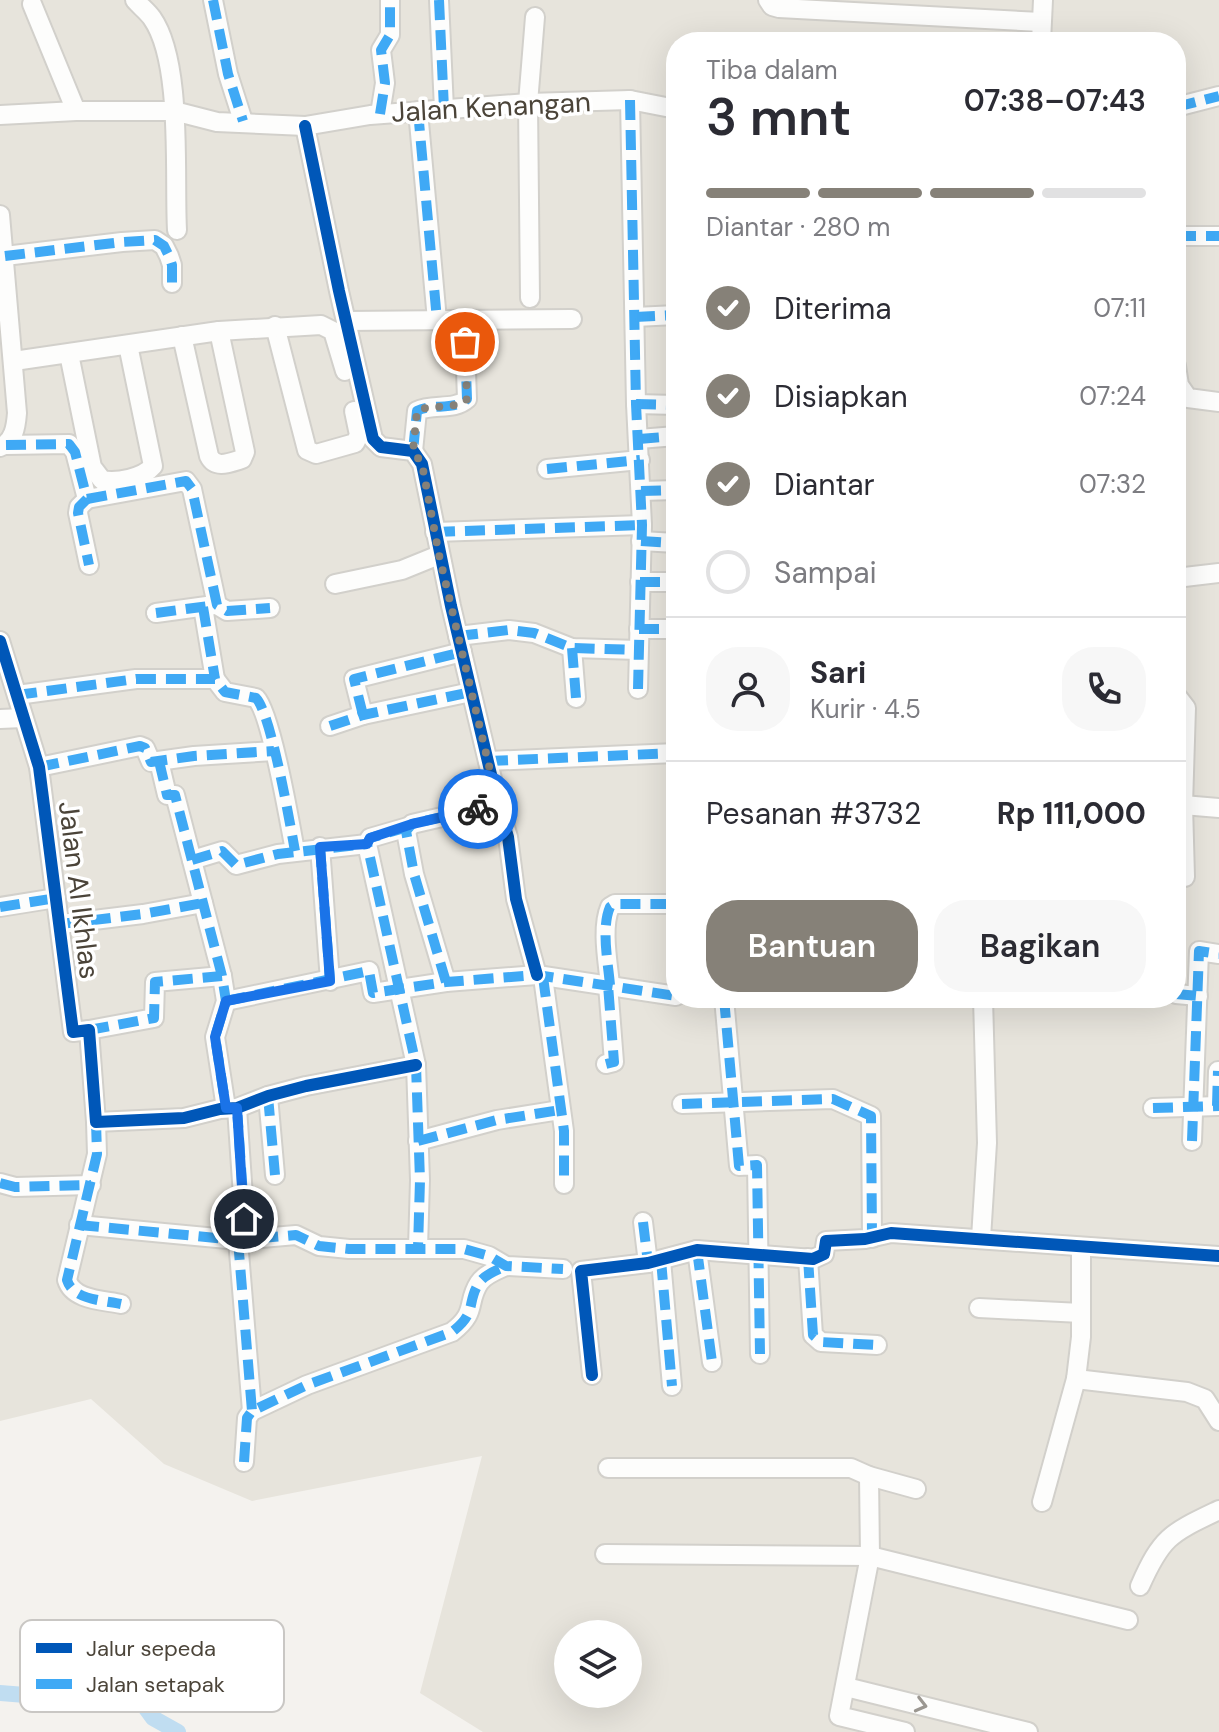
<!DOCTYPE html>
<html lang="id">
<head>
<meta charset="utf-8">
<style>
	body { margin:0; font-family:"DM Sans",sans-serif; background:#f7f7f7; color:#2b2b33; height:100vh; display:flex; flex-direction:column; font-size:30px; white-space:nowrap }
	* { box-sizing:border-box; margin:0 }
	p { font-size:26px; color:#7c7c81 }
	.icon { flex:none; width:44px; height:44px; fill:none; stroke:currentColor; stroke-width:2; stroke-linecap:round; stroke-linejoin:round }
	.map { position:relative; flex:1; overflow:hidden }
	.details { position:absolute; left:666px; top:32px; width:520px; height:976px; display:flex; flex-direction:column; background:#fff; border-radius:32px; box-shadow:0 8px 32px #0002 }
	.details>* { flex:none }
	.fabs { position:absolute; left:554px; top:1620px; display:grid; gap:16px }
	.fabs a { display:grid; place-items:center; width:88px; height:88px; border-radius:50%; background:#fff; box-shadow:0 8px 32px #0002; font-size:40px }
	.pin { position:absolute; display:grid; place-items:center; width:68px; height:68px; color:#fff; margin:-34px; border:4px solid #fff; border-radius:50%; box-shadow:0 2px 8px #0007 }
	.courier { position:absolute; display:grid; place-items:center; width:80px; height:80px; margin:-40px; border:6px solid #1a73e8; border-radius:50%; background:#fff; color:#222; box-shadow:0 2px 10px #0007 }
	.overview em { font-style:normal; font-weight:600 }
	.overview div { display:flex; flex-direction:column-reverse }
	.overview { display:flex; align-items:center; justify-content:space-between; height:136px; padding:0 40px }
	h1 { font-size:52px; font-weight:600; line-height:60px }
	.bar { display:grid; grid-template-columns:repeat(4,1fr); gap:12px 8px; align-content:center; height:96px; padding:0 40px }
	.bar i { height:10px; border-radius:6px; background:#e1e1e2 }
	.bar .current { background:#868178 }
	.bar p { grid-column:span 4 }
	.line { display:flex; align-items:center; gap:20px; padding:0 40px; border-top:2px solid #e1e1e2 }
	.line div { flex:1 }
	.round { display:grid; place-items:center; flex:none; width:84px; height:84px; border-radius:32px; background:#f7f7f7 }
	ol { padding:0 40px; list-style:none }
	li { display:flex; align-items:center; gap:24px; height:88px }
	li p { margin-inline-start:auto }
	li .icon { padding:8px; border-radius:50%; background:#868178; color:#fff; stroke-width:4 }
	li:last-child { color:#7c7c81 }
	li i { width:44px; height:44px; border:4px solid #e1e1e2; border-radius:50% }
	.cta { display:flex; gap:16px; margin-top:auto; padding:16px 40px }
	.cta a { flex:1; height:92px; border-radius:32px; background:#868178; color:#fff; font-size:32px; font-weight:600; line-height:92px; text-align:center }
	.cta a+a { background:#f7f7f7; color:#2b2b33 }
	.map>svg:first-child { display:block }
</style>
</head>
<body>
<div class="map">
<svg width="1219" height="1732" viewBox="0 0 1219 1732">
	<rect width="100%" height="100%" fill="#f4f2ee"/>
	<path fill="#e7e4dc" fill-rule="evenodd" d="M0,0H1219V1732H483L420,1693L482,1456L252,1501L164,1464L91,1399L0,1421ZM676,42H1176V998H676ZM568,1634H628V1694H568Z"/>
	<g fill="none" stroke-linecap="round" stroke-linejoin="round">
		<polyline stroke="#c0ddf1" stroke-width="16" points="0,1693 50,1697 88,1685 120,1684 134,1692 153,1718 178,1732"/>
		<defs>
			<g id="street">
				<path d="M135,0C140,6 147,11 152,18C183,62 174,175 177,230"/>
				<polyline points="213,0 228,74 243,121"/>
				<polyline points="439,0 444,109"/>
				<polyline points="768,0 772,6 779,8 1041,22"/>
				<polyline points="32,4 76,111"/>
				<polyline points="1041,42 1043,0"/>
				<polyline points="630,100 636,404 642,525 638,689"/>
				<polyline points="1176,107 1219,96"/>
				<polyline points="418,111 437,320"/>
				<polyline points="380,114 385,83 381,50 390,35 390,0"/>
				<polyline points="0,115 76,111 174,111 217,122 305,126 370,115 528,103 630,100 676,109"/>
				<polyline points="305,126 339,291 373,439 381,447 413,451 422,464 451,606 498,804 508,837 516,899 537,975"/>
				<path d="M0,215L17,413C16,426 14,442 0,447"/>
				<polyline points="1176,236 1219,236"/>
				<polyline points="5,256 122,242 155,240 164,246 169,256 172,265 172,283"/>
				<polyline points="530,298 528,103 535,17"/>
				<polyline points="635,317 676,315"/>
				<polyline points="346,321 572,319"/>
				<polyline points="275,326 307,450 316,454 355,443 359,435 354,411"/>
				<path d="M182,336L209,456C215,469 229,463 242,459L245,452L219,331"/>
				<path d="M69,354L92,467L102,480C117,483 143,478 153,466L128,345"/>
				<polyline points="14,361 219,331 321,325 333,331 345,371"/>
				<polyline points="1176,366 1179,385 1188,398 1219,402"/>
				<polyline points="636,404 676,405"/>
				<polyline points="639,439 676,436"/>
				<polyline points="6,445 69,444 75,452 87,499"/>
				<path d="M413,451L417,411C432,403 454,411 467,399L465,342"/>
				<polyline points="547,469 640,460"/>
				<polyline points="641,491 676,490"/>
				<polyline points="87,499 186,481 192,489 217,605 227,611 270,608"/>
				<polyline points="87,499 79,507 78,513 89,565"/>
				<polyline points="435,532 642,525"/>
				<polyline points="641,541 676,543"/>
				<polyline points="1176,578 1219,573"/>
				<polyline points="640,582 676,582"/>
				<polyline points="335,584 402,570 439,555"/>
				<polyline points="203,607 215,679"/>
				<polyline points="156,613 214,605"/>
				<polyline points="639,629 676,629"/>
				<polyline points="458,636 509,630 534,633 572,648 638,650"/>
				<polyline points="0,641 39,767 73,1032 89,1030 96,1122 184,1118 220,1109 237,1108 268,1096 306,1086 416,1065"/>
				<polyline points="572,648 576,698"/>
				<path d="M17,695L136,679H215L225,692L256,698C271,713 290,824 295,851"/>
				<polyline points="1176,695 1186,708 1183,805 1185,877"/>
				<polyline points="363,715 354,679 462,652"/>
				<polyline points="0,719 23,718"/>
				<polyline points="330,726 363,715 471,692"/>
				<polyline points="159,761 167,795 175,795 222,976 226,1001 215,1037 226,1108"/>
				<polyline points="488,761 676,753"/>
				<polyline points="39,767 140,746 145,748 151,762 194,756 274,751"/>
				<polyline points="1183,805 1219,808"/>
				<polyline points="408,827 370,838 367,844 416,1065 420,1180 418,1248"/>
				<polyline points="320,847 330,981"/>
				<polyline points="192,860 222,851 236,865 278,854 367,844"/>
				<polyline points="0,907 56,898"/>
				<polyline points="61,924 143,914 203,903"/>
				<polyline points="543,977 564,1131 564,1184"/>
				<polyline points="446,982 414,874 406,831 412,824 498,804"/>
				<path d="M610,985C608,962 601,928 610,907L615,904H676"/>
				<polyline points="1176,994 1198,996"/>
				<polyline points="724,998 739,1166 757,1165 760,1354"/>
				<polyline points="226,1001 369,971 373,993 446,982 537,975 676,996"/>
				<polyline points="89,1030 154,1018 155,982 222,976"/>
				<polyline points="606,1064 614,1062 608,985"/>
				<polyline points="268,1096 275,1175"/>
				<polyline points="682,1104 833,1099 871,1116 872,1238"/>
				<polyline points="1217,1106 1218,1071"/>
				<polyline points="237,1108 246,1241"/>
				<polyline points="1153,1108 1219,1106"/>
				<path d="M96,1122L97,1154L67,1280C73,1300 102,1300 121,1304"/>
				<polyline points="418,1141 497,1120 560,1110"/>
				<polyline points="1192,1141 1199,951 1219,954"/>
				<polyline points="0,1183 15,1187 91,1185"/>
				<polyline points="643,1222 648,1263"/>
				<polyline points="79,1225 238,1240 296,1235 319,1246 349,1249 464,1249 489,1256 506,1266 563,1269"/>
				<polyline points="981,1238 987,1143 983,998"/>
				<polyline points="238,1240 252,1411"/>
				<polyline points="697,1250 712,1362"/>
				<polyline points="808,1258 813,1335 821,1342 877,1345"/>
				<polyline points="661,1260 672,1386"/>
				<polyline points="979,1308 1081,1313"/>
				<polyline points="592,1375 581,1271 648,1263 697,1250 813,1259 824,1254 826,1241 865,1239 891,1233 1219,1256"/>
				<polyline points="1076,1379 1187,1392 1205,1399 1219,1421"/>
				<path d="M244,1462L247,1418L252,1411L307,1385L452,1332C478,1312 466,1303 479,1283C484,1275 497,1270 506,1266"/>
				<polyline points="608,1468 851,1468 869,1476 916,1489"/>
				<polyline points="869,1476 870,1556 839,1716 905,1732"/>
				<polyline points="1042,1502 1076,1379 1081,1337 1081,1248"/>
				<polyline points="605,1554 870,1556 1128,1620"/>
				<path d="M1140,1586C1162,1536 1171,1533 1219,1510"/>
				<polyline points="846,1687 1028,1732"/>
			</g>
		</defs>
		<use href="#street" stroke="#d2d0cb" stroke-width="22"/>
		<use href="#street" stroke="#fdfdfc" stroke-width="18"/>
		<g stroke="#3fa9f5" stroke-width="10" stroke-dasharray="20 10" stroke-linecap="butt">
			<polyline points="213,0 228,74 243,121"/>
			<polyline points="439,0 444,109"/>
			<polyline points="630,100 636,404 642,525 638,689"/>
			<polyline points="1176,107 1219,96"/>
			<polyline points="418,111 437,320"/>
			<polyline points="380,114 385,83 381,50 390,35 390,0"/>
			<polyline points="1176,236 1219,236"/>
			<polyline points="5,256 122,242 155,240 164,246 169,256 172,265 172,283"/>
			<polyline points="635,317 676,315"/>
			<polyline points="636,404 676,405"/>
			<polyline points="639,439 676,436"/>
			<polyline points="6,445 69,444 75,452 87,499"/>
			<path d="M413,451L417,411C432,403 454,411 467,399L465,342"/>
			<polyline points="547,469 640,460"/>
			<polyline points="641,491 676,490"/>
			<polyline points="87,499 186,481 192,489 217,605 227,611 270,608"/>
			<polyline points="87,499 79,507 78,513 89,565"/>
			<polyline points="435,532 642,525"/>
			<polyline points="641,541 676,543"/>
			<polyline points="640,582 676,582"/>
			<polyline points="203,607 215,679"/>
			<polyline points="156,613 209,606"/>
			<polyline points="639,629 676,629"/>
			<polyline points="458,636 509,630 534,633 572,648 638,650"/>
			<polyline points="572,648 576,698"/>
			<path d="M17,695L136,679H215L225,692L256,698C271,713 290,824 295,851"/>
			<polyline points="363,715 354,679 462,652"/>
			<polyline points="330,726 363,715 471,692"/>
			<polyline points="159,761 167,795 175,795 222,976 226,1001 215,1037 226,1108"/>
			<polyline points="488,761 676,753"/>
			<polyline points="39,767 140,746 145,748 151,762 194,756 274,751"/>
			<polyline points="408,827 370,838 367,844 416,1065 420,1180 418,1248"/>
			<polyline points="320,847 330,981"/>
			<polyline points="192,860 222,851 236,865 278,854 367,844"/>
			<polyline points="0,907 56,898 57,904"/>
			<polyline points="61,924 143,914 203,903"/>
			<polyline points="543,977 564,1131 564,1184"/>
			<polyline points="446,982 414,874 406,831 412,824 498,804 500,810"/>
			<path d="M610,985C608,962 601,928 610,907L615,904H676"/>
			<polyline points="1176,994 1198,996"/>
			<polyline points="724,998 739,1166 757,1165 760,1354"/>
			<polyline points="226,1001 369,971 373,993 446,982 537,975 676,996"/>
			<polyline points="89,1030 154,1018 155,982 222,976"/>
			<polyline points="606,1064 614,1062 608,985"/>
			<polyline points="268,1096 275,1175"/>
			<polyline points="682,1104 833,1099 871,1116 872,1238"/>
			<polyline points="1217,1106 1218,1071"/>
			<polyline points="237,1108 246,1241"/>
			<polyline points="1153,1108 1219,1106"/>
			<path d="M96,1122L97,1154L67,1280C73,1300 102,1300 121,1304"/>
			<polyline points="418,1141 497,1120 560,1110"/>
			<polyline points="1192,1141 1199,951 1219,954"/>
			<polyline points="0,1183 15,1187 91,1185"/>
			<polyline points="643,1222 648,1263"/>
			<polyline points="79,1225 238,1240 296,1235 319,1246 349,1249 464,1249 489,1256 506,1266 563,1269"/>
			<polyline points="238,1240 252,1411"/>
			<polyline points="697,1250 712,1362"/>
			<polyline points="808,1258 813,1335 821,1342 877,1345"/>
			<polyline points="661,1260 672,1386"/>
			<path d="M244,1462L247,1418L252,1411L307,1385L452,1332C478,1312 466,1303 479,1283C484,1275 497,1270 506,1266"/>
		</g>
		<defs>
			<g id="cycleway">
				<polyline points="305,126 339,291 373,439 381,447 413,451 422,464 451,606 498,804 508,837 516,899 537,975"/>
				<polyline points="0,641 39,767 73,1032 89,1030 96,1122 184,1118 220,1109 237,1108 268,1096 306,1086 416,1065"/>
				<polyline points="592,1375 581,1271 648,1263 697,1250 813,1259 824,1254 826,1241 865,1239 891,1233 1219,1256"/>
			</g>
		</defs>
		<use href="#cycleway" stroke="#fff" stroke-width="17"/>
		<use href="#cycleway" stroke="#0057b8" stroke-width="12"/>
	</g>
	<defs><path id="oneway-chevron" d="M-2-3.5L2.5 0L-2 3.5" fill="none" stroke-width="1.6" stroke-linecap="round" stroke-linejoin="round" transform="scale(2)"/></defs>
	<use stroke="#9b9791" href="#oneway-chevron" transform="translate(921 1705) rotate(14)"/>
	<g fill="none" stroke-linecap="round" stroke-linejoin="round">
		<path stroke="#868178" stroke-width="8" stroke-dasharray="0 14.4" d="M465,342L467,399C454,411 432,403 417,411L413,451L422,464L439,555L498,804L478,809"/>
		<polyline stroke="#1a73e8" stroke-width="10" points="244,1219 237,1108 226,1108 215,1037 226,1001 330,981 320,847 367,844 370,838 412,824 478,809"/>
	</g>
	<g text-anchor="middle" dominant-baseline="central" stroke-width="7" stroke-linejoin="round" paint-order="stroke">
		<g font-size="28" fill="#4b4439" stroke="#fff">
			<text transform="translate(491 107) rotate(-3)">Jalan Kenangan</text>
			<text transform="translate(79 890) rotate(83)">Jalan Al Ikhlas</text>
		</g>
	</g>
	<rect x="20" y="1620" width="264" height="92" rx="12" fill="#fff" stroke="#c9c7c4" stroke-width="2"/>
	<rect x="36" y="1643" width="36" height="10" fill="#0057b8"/>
	<rect x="36" y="1679" width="36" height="10" fill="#3fa9f5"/>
	<g font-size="22" fill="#4b4439">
		<text x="86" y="1656">Jalur sepeda</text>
		<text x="86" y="1692">Jalan setapak</text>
	</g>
</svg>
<div class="fabs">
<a><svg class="icon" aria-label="layers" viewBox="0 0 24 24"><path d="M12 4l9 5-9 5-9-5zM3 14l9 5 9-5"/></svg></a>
</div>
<div class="pin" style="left:465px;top:342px;background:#ea580c"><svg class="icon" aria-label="bag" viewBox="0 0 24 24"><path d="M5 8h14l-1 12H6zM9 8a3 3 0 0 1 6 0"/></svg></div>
<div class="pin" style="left:244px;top:1219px;background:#1f2937"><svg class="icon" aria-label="home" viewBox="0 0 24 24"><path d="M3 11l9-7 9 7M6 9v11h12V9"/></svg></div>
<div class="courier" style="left:478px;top:809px"><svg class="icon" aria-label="bike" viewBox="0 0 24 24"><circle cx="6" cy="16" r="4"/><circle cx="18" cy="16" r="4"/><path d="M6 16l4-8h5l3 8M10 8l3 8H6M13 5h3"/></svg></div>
<section class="details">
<div class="overview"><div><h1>3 mnt</h1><p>Tiba dalam</p></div><em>07:38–07:43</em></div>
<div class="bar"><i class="current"></i><i class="current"></i><i class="current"></i><i></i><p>Diantar · 280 m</p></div>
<ol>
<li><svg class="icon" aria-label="check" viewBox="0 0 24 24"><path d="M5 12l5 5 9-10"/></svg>Diterima<p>07:11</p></li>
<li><svg class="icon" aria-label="check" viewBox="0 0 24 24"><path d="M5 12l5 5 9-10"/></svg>Disiapkan<p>07:24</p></li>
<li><svg class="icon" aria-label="check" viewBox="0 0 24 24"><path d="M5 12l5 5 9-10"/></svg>Diantar<p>07:32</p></li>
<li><i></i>Sampai</li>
</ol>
<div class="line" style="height:144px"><a class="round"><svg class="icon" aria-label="person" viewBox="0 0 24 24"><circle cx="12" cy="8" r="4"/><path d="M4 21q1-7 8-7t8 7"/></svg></a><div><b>Sari</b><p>Kurir · 4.5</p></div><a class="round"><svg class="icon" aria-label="phone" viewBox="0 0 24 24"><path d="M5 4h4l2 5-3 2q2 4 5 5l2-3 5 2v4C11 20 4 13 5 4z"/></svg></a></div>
<div class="line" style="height:104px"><div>Pesanan #3732</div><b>Rp 111,000</b></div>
<div class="cta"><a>Bantuan</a><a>Bagikan</a></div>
</section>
</div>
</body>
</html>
